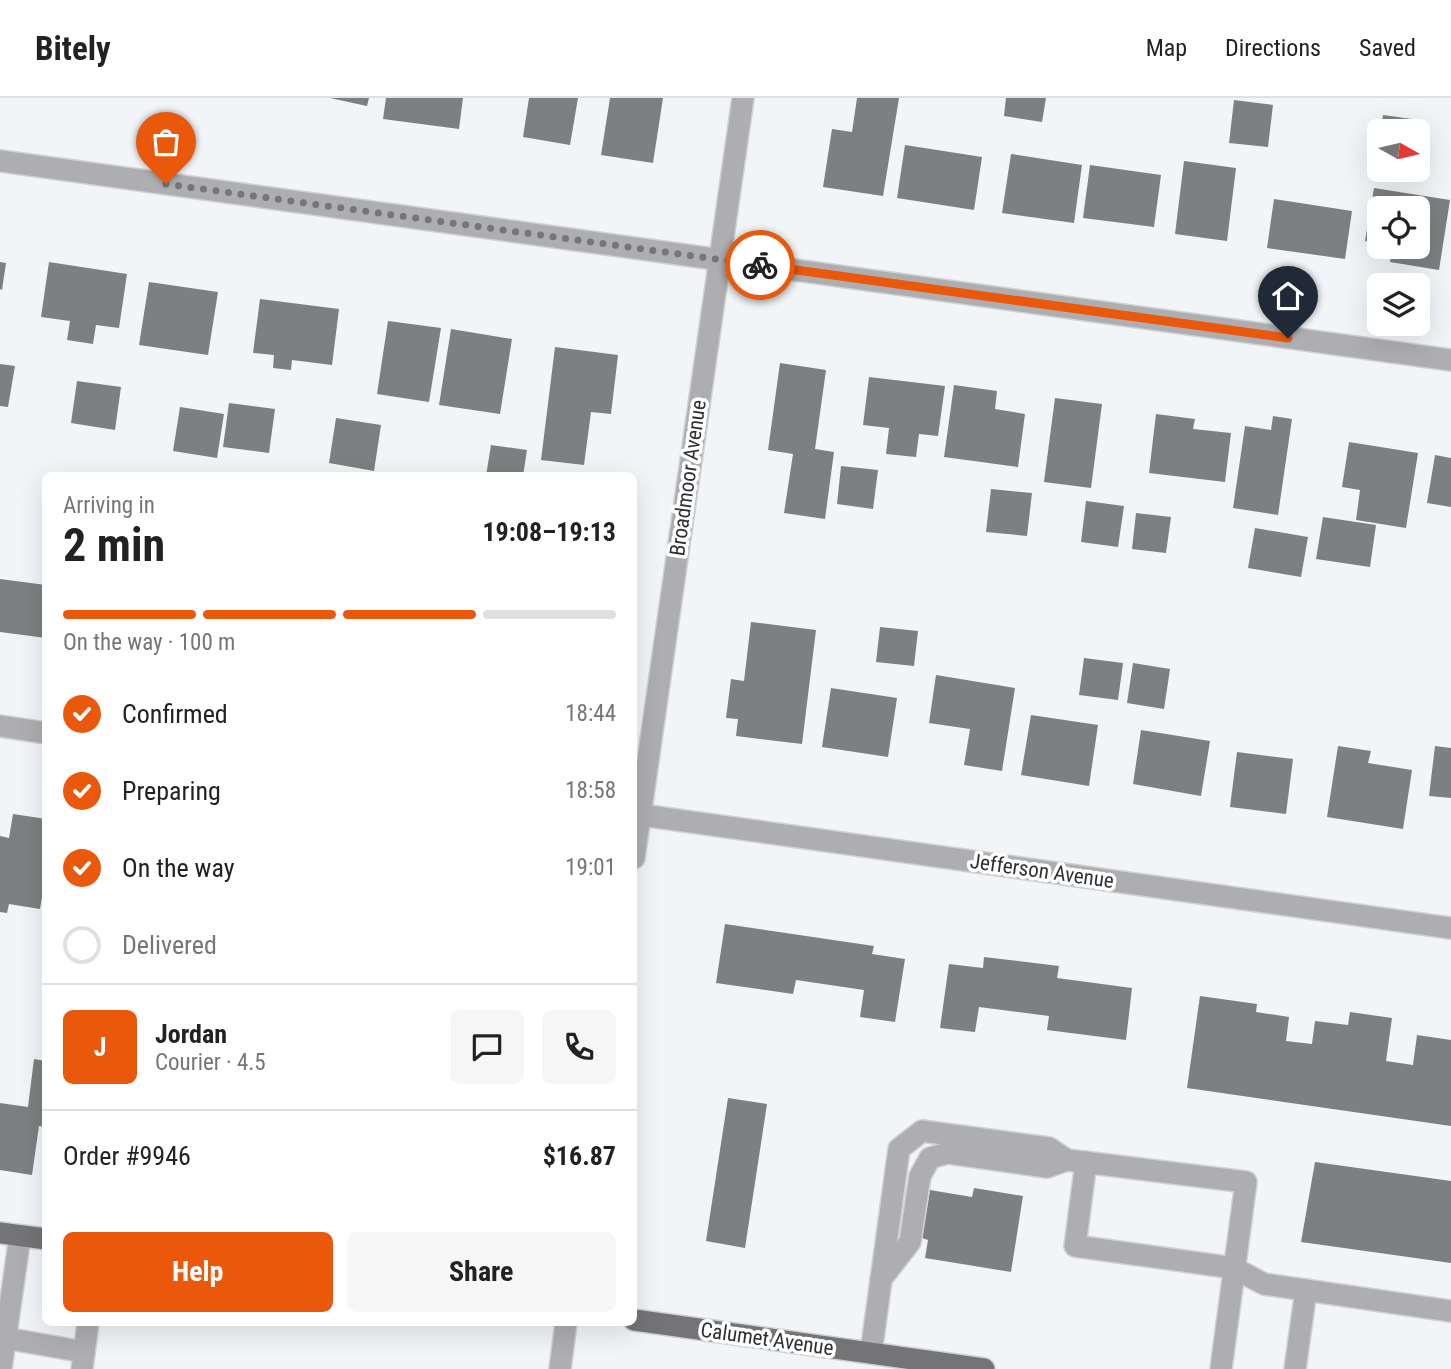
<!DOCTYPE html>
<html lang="en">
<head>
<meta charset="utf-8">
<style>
	body { margin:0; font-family:"Roboto Condensed",sans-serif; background:#f6f6f6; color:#222; height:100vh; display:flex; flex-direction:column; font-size:26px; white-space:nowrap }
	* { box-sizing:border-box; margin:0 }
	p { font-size:23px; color:#767676 }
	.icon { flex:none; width:38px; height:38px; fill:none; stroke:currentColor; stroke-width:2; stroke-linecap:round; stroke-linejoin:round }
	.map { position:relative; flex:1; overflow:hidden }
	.details { position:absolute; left:42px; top:374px; width:595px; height:854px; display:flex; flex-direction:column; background:#fff; border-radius:10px; box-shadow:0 7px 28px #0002 }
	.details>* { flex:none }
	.needle { width:46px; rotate:98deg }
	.controls { position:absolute; left:1367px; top:21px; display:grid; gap:14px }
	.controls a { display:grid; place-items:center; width:63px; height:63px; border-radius:10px; background:#fff; box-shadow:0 7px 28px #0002; font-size:35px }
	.pin { position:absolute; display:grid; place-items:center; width:60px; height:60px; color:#fff; margin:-72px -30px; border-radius:50% 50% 50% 0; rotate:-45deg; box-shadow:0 0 7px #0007 }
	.pin .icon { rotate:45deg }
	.courier { position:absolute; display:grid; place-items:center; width:70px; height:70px; margin:-35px; border:5px solid #ea580c; border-radius:50%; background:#fff; color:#222; box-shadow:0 2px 9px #0007 }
	.summary em { font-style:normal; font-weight:700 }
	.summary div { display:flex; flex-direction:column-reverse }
	.summary { display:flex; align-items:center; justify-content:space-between; height:119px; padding:0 21px }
	h1 { font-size:46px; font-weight:700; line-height:52px }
	.bar { display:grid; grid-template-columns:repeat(4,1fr); gap:10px 7px; align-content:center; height:84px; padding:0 21px }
	.bar i { height:9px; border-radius:5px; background:#e0e0e0 }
	.bar .on { background:#ea580c }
	.bar p { grid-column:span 4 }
	.line { display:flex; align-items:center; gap:18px; padding:0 21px; border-top:2px solid #e0e0e0 }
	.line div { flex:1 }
	.round { display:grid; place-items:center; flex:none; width:74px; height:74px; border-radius:10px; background:#f6f6f6 }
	ol { padding:0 21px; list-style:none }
	li { display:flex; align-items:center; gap:21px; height:77px }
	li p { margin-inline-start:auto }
	li .icon { padding:7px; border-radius:50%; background:#ea580c; color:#fff; stroke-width:4 }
	li:last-child { color:#767676 }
	li i { width:38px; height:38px; border:4px solid #e0e0e0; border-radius:50% }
	.button { display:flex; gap:14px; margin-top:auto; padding:14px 21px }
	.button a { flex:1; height:80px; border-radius:10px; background:#ea580c; color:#fff; font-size:28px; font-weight:700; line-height:80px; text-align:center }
	.button a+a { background:#f6f6f6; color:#222 }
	header { display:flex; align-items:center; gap:42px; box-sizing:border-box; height:98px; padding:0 35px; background:#fff; border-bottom:2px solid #e0e0e0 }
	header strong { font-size:33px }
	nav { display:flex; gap:38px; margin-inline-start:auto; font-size:24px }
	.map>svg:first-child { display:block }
</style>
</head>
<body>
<header>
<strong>Bitely</strong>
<nav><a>Map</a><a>Directions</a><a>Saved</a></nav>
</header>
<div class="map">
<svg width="1451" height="1271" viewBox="0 0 1451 1271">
	<rect width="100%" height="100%" fill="#f2f5f7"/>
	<g fill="#7c8081">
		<polygon points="330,0 369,0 367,8"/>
		<polygon points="386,0 463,0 459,31 383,21"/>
		<polygon points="529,0 578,0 570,47 523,39"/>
		<polygon points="610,0 663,0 653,65 601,57"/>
		<polygon points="857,0 899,0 883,98 823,89 832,31 852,34"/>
		<polygon points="1006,0 1046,0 1042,24 1004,18"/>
		<polygon points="1234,2 1273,7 1268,49 1229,45"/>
		<polygon points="1383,17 1419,22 1418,33 1381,33"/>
		<polygon points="905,47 982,59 974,112 897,100"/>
		<polygon points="1011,56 1082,67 1074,125 1002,115"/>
		<polygon points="1184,63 1236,70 1227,143 1175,136"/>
		<polygon points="1090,67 1161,77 1154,129 1083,120"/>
		<polygon points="1374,90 1450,102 1439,172 1390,164 1393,149 1418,149 1418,110 1379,110 1379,146 1365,143"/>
		<polygon points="1274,101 1352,113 1345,161 1267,150"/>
		<polygon points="0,164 6,165 2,192 0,191"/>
		<polygon points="49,164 127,176 119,230 96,227 93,246 67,242 70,223 41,219"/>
		<polygon points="149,184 218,194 208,257 139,247"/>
		<polygon points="260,201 339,211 332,267 292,262 291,272 273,270 274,257 253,255"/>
		<polygon points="388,223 441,230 429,304 377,296"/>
		<polygon points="451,231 512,241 500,316 439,307"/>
		<polygon points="555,249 618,257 611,316 591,314 584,367 541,362"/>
		<polygon points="780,265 826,272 815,351 834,354 825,421 784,415 793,356 768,352"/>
		<polygon points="0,266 15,268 8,309 0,308"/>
		<polygon points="869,279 945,288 938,338 919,336 916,359 886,356 889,330 863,327"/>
		<polygon points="77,283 121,289 115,332 71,325"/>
		<polygon points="954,287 997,293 995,311 1025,316 1018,369 944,359"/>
		<polygon points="1055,300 1102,306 1091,390 1044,384"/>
		<polygon points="229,305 275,311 269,355 223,349"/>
		<polygon points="180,309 224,316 217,360 173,353"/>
		<polygon points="1156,316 1195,321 1193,331 1231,335 1225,384 1149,375"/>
		<polygon points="1273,318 1292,321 1278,417 1233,410 1245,328 1271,332"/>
		<polygon points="336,320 381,327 374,373 329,365"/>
		<polygon points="1349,344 1418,355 1406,430 1356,422 1360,392 1342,389"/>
		<polygon points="491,347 527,352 523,378 486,378"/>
		<polygon points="1435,357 1451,360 1451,409 1427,405"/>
		<polygon points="841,368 878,372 873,411 837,406"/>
		<polygon points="991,391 1032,395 1027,438 986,434"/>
		<polygon points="1086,403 1124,408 1118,449 1081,444"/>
		<polygon points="1136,415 1171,419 1166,455 1132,451"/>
		<polygon points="1323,419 1376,427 1370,469 1316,461"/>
		<polygon points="1255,430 1308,439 1301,479 1248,470"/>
		<polygon points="0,481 46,487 46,540 0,534"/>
		<polygon points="751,524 816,532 802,646 736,638 738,621 726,620 731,581 744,583"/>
		<polygon points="880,529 918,533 914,568 876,564"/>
		<polygon points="1084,560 1123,565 1118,602 1079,597"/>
		<polygon points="1133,565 1170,571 1164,611 1127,605"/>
		<polygon points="936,577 1015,590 1002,673 964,667 970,631 929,625"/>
		<polygon points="831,590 897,600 888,659 822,649"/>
		<polygon points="1031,617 1098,627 1089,688 1021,677"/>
		<polygon points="1141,632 1210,643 1201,698 1133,686"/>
		<polygon points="1338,648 1371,653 1368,665 1412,672 1403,731 1327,719"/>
		<polygon points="1435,648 1451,650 1451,700 1429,698"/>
		<polygon points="1237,654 1293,661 1286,716 1230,709"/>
		<polygon points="13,716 46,721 46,776 40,811 9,806 7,815 0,814 0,738 9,740"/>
		<polygon points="725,826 874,848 872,856 905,861 895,924 860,919 864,892 796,882 793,896 716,885"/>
		<polygon points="984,859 1059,868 1057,880 1132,890 1126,942 1047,932 1049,918 979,909 975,934 940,930 949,866 983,870"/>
		<polygon points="1200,898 1257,906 1256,914 1289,919 1286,943 1312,946 1315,923 1348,927 1350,914 1392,920 1386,963 1413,967 1417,937 1451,942 1451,1028 1187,990"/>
		<polygon points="34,961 46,963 46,1029 39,1028 32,1077 0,1072 0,1005 28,1009"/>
		<polygon points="728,1000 767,1006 745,1150 706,1143"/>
		<polygon points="1315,1064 1451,1083 1451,1165 1301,1144"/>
		<polygon points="974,1090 1023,1098 1011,1174 925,1160 928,1142 922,1140 930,1092 972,1099"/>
	</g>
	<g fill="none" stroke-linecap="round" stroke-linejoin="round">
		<defs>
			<g id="minor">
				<polyline points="0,63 1451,262"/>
				<polyline points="0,628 46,635"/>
				<polyline points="634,716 1451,830"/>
				<polyline points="634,760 743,0"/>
				<polyline points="1086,1064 1075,1148 1234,1170 1264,1186 1451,1213"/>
				<polyline points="881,1181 910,1144 920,1078 930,1060 948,1055 1047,1069 1067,1062"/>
				<polyline points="0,1239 84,1254"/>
				<polyline points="871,1255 899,1051 922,1033 1049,1050 1067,1062 1246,1084 1221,1271"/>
				<polyline points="1,1271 20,1138"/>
				<polyline points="82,1271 88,1225"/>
				<polyline points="560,1271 566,1225"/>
				<polyline points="1295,1271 1306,1192"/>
			</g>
			<g id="major">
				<polyline points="0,1135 46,1141"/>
				<polyline points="634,1222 984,1271"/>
			</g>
		</defs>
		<use href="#minor" stroke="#cfd2d4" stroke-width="24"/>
		<use href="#major" stroke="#cfd2d4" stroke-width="24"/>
		<use href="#minor" stroke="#aeaeb0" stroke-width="21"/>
		<use href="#major" stroke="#747477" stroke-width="21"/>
	</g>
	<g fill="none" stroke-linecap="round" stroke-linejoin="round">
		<polyline stroke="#747677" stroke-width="7" stroke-dasharray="0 12.6" points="166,86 760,167"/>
		<polyline stroke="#ea580c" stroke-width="9" points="760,167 1288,240"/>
	</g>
	<g text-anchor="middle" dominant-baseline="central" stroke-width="7" stroke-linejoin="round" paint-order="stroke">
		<g font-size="21" fill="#303132" stroke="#fff">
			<text transform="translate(688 380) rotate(-82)">Broadmoor Avenue</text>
			<text transform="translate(1042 773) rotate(8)">Jefferson Avenue</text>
			<text transform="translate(767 1241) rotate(8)">Calumet Avenue</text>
		</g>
	</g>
</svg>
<div class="controls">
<a><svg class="needle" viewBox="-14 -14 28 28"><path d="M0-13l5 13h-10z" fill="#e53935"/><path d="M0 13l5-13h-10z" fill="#767676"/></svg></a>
<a><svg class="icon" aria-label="locate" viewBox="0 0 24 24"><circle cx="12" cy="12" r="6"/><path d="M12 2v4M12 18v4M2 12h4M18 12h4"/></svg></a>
<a><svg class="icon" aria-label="layers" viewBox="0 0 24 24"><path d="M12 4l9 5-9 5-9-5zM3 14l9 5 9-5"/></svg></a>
</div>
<div class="pin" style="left:166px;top:86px;background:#ea580c"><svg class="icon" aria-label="bag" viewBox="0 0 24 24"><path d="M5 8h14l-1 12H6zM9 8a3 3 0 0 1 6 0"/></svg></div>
<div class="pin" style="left:1288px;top:240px;background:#1f2937"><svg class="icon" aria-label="home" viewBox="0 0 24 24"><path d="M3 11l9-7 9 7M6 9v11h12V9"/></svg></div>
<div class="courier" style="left:760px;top:167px"><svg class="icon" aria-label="bike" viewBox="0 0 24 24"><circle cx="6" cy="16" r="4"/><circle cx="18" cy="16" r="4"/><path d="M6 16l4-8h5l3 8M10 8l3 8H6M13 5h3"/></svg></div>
<section class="details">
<div class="summary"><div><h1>2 min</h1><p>Arriving in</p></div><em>19:08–19:13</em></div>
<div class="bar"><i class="on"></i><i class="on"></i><i class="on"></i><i></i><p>On the way · 100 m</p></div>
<ol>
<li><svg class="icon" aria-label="check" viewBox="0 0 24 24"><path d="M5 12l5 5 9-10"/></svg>Confirmed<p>18:44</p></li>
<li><svg class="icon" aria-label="check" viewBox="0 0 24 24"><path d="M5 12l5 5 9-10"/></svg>Preparing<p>18:58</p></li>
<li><svg class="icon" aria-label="check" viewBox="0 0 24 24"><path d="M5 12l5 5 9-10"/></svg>On the way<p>19:01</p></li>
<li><i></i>Delivered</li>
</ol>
<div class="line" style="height:126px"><b class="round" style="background:#ea580c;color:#fff">J</b><div><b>Jordan</b><p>Courier · 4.5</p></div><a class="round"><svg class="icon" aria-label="chat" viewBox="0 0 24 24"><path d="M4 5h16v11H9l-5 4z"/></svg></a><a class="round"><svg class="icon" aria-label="phone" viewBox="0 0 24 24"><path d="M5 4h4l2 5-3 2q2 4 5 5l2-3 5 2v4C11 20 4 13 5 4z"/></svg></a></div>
<div class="line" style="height:91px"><div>Order #9946</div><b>$16.87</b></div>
<div class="button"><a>Help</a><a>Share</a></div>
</section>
</div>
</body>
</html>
